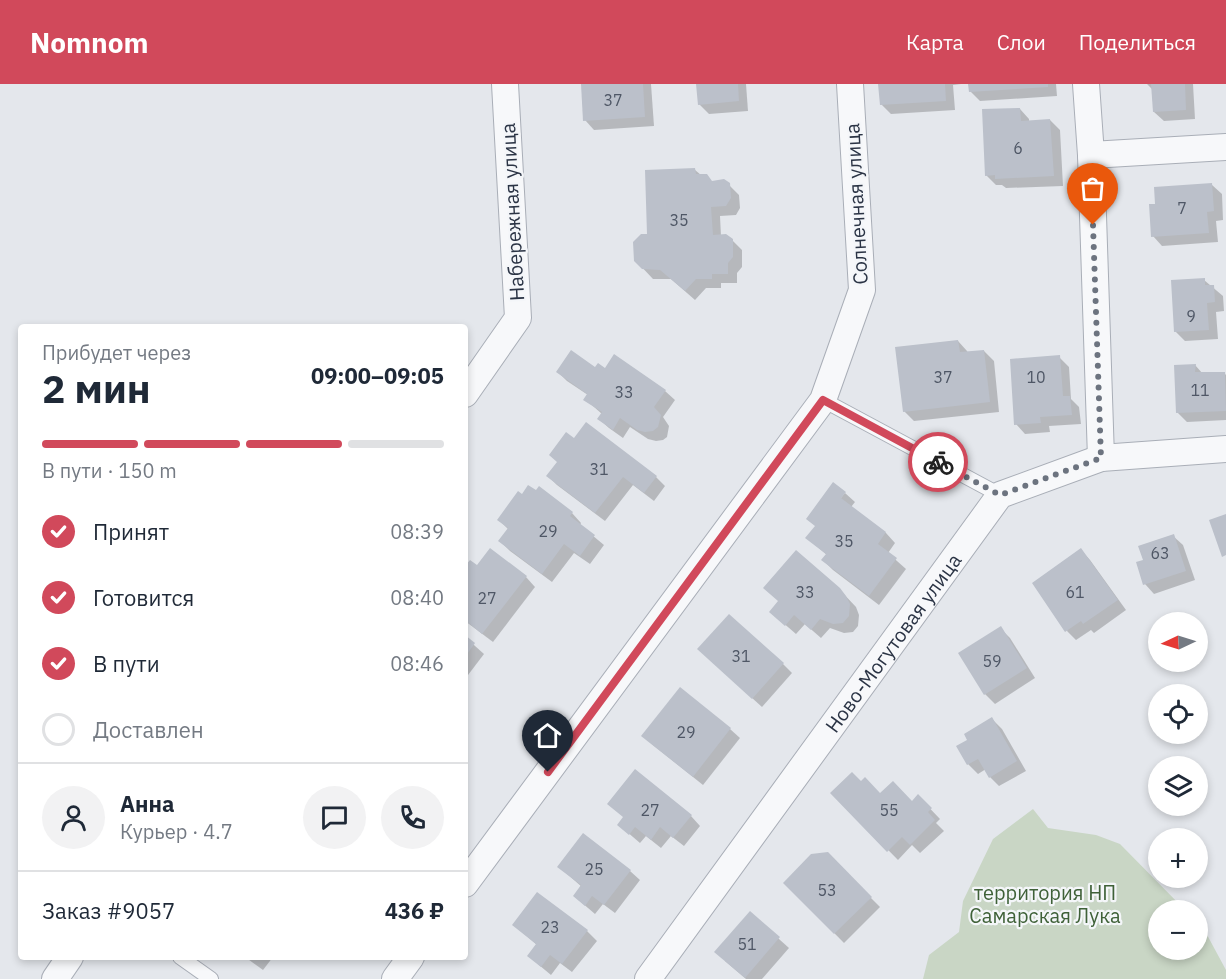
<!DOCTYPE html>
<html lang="ru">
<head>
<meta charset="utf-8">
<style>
	body { margin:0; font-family:"IBM Plex Sans",sans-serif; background:#f2f2f3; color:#1f2937; height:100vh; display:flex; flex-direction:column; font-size:22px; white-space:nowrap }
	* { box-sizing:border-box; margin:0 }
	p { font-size:20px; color:#747a83 }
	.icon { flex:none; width:33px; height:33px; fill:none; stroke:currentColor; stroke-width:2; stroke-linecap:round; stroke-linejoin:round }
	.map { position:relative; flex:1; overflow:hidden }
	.drawer { position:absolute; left:18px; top:240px; width:450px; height:636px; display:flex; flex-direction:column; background:#fff; border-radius:6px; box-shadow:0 3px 9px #0003 }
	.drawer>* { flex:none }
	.needle { width:39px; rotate:266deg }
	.controls { position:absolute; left:1148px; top:528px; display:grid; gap:12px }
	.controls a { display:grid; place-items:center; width:60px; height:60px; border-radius:50%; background:#fff; box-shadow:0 3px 9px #0003; font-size:30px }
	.pin { position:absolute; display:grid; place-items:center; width:51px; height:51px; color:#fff; margin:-62px -26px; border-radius:50% 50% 50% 0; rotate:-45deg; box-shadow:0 0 6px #0007 }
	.pin .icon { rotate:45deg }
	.courier { position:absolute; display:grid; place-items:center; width:60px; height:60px; margin:-30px; border:4px solid #d1495b; border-radius:50%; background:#fff; color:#222; box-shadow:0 2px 8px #0007 }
	.head em { font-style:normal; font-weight:700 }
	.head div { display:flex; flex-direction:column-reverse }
	.head { display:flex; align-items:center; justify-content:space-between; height:102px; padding:0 24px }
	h1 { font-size:39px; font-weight:700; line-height:45px }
	.bar { display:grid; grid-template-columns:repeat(4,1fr); gap:9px 6px; align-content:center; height:72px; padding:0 24px }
	.bar i { height:8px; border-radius:4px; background:#e0e1e3 }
	.bar .selected { background:#d1495b }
	.bar p { grid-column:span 4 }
	.line { display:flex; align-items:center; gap:15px; padding:0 24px; border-top:2px solid #e0e1e3 }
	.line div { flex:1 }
	.round { display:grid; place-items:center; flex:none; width:63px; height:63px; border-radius:32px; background:#f2f2f3 }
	ol { padding:0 24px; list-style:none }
	li { display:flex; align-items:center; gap:18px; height:66px }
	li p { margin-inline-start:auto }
	li .icon { padding:6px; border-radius:50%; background:#d1495b; color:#fff; stroke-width:4 }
	li:last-child { color:#747a83 }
	li i { width:33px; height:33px; border:3px solid #e0e1e3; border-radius:50% }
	header { display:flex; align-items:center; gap:36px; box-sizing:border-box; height:84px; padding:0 30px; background:#d1495b; color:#fff }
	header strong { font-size:28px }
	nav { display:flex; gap:33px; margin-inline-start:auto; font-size:21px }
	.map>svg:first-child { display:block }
</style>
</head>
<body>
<header>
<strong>Nomnom</strong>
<nav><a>Карта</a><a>Слои</a><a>Поделиться</a></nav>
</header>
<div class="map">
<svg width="1226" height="895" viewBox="0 0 1226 895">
	<rect width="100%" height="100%" fill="#e4e7ec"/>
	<polygon fill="#c9d6c5" points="1033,725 1048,744 1096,751 1120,760 1185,826 1158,826 1158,866 1197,866 1197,839 1206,849 1226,886 1226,895 923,895 929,871 959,848 963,817 993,755"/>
	<g fill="#0003">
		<polygon points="582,0 651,0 654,42 594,46 585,36"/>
		<polygon points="698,0 746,0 748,27 709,30 699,20"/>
		<polygon points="880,0 961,0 953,1 955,26 891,30 881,20"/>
		<polygon points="970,0 1056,0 1057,12 980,17 970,7"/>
		<polygon points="1147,0 1193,0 1195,35 1164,37 1154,28 1153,6"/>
		<polygon points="1020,25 1029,35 1029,38 1050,36 1060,46 1063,102 1006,104 1002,101 996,101 986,91"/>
		<polygon points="695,86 701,91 713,98 729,101 739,111 740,124 736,131 720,132 721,152 732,156 742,166 742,183 737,189 737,199 721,199 721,204 706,204 695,216 671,195 653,195 636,177 649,151"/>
		<polygon points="1212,101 1222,110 1223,136 1216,137 1218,158 1162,162 1153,152 1157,121"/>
		<polygon points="1204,196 1223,212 1224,227 1216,228 1218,255 1185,257 1175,247"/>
		<polygon points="958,257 967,267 968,269 984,267 994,277 999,328 914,337 904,327"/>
		<polygon points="1059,273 1069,283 1071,315 1079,323 1081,340 1049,342 1050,348 1025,350 1016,340"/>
		<polygon points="1195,281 1203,290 1224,289 1226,291 1226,336 1187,338 1177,328"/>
		<polygon points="596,285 605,286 665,307 675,316 663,333 669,342 667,353 663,356 656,357 648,355 630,343 623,354 609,344 599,335 602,330 585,315 588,311 567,297 558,288"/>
		<polygon points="574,356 656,393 665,402 654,417 633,401 605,437 557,401 548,392"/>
		<polygon points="845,409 855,418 851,423 886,449 895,459 888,469 906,485 879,521 833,486 823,476 827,471 807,454"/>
		<polygon points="572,429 581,439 580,441 604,461 590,480 574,469 552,498 510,467 500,457 509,446 499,436"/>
		<polygon points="1173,452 1183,461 1195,496 1154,510 1145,500 1144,477"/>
		<polygon points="1081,466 1090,476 1126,526 1094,549 1091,546 1076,556 1067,547"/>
		<polygon points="477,483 526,493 535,503 493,558 465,537 465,485"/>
		<polygon points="839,505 856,523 859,531 858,542 853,548 844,549 830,544 821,554 805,540 796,550 781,537 779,518"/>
		<polygon points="1000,544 1010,554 1035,594 995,620 985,610"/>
		<polygon points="465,553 484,570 465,595"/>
		<polygon points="709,575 783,580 792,589 762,623"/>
		<polygon points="680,605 730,645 740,654 703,701 653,661 643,652"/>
		<polygon points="992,635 1002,645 1026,687 999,702 990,693 986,685 978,690 968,680 958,663 969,657"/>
		<polygon points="861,699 880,711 912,718 918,712 940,735 936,739 944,747 920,769 912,761 898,776 832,709"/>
		<polygon points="691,732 700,742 684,762 671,752 661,764 646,752 640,759 619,741"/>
		<polygon points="827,770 880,823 844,859 785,799"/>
		<polygon points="559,783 630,787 640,796 615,829 603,820 595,830 574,812 582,803"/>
		<polygon points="537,810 587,847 597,857 572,888 560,879 551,891 539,881 529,872 537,861 514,841"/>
		<polygon points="750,829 789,864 762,895 746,895 725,877"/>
		<polygon points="245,873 273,873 263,886"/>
	</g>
	<g fill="#bbc0ca">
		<polygon points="581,0 643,0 645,33 583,37"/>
		<polygon points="696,0 738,0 739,17 698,21"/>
		<polygon points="878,0 945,0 946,17 880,21"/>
		<polygon points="968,0 1048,0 1048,3 969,8"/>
		<polygon points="1151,0 1185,0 1186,26 1153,28"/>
		<polygon points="1020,24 1021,37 1050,35 1054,92 995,95 995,91 985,92 982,25"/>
		<polygon points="695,84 696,90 707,90 712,97 724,95 730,99 731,114 726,122 711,123 713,151 726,150 733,155 733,173 728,179 728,190 712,190 712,195 696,195 685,207 660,186 642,185 634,177 633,158 641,150 647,150 645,86"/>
		<polygon points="1212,99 1214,127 1207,128 1209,149 1151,153 1149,120 1155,120 1154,103"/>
		<polygon points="1205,194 1205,201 1214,201 1215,218 1207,219 1209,246 1174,248 1171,196"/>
		<polygon points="958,256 960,268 984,266 990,318 903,328 895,263"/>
		<polygon points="571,266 595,283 598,279 605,284 614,270 666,306 654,323 661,331 658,343 653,347 645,348 637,346 620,334 613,346 597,335 602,328 583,316 587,310 556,288"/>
		<polygon points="1060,271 1063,312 1070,312 1072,331 1040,333 1041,339 1014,341 1010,275"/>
		<polygon points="1196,280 1195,288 1225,288 1226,327 1176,329 1174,281"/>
		<polygon points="586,338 657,392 644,409 623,393 595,429 546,392 557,378 549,371 566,348 574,354"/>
		<polygon points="833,398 846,408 841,414 886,448 878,460 897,474 869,512 821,476 826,470 805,454 815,442 806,435"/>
		<polygon points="528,401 536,406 539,402 573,428 570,432 595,451 580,472 564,460 542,490 498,457 508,444 497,436 518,407 522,410"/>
		<polygon points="1226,430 1226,471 1222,473 1209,436"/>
		<polygon points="1174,450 1186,487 1143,501 1136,478 1143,476 1138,462"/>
		<polygon points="490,464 527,492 482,550 465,536 465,482 470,476 477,481"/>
		<polygon points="1081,464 1118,516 1083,540 1081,537 1065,548 1032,499"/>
		<polygon points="796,466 840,504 846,512 850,520 849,532 843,539 833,540 820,535 811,546 794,531 785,542 769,528 778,517 763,504"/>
		<polygon points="729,530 784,579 752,615 697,565"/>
		<polygon points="1001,542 1027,584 984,611 958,569"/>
		<polygon points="465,551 475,559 465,573"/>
		<polygon points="680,603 731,644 693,693 641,652"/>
		<polygon points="992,633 1017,677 989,694 978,675 967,681 956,662 967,656 964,650"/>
		<polygon points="635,685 692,731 673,754 660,743 651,756 635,743 629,751 617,741 623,733 607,720"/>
		<polygon points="852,688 861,697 865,693 880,709 893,697 912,717 918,710 932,724 928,728 935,736 910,761 902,753 887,768 830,709"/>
		<polygon points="583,749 631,786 604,821 592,812 585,822 573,812 581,801 557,783"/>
		<polygon points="828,768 872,813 834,850 783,799 811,770"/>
		<polygon points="537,808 588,846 562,880 550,871 541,883 527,872 536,860 512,841"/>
		<polygon points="750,827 780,853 745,894 714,868"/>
	</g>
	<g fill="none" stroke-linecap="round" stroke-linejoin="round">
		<defs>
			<g id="service">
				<polyline points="823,316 1000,411"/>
				<polyline points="180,873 211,895"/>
			</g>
			<g id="minor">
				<polyline points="1086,0 1091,71 1101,374"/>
				<polyline points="1091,71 1226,63"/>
				<polyline points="465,310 518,234 505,0"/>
				<polyline points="465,800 823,316 862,206 850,0"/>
				<polyline points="55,895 70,873"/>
				<polyline points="395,895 411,873"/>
				<path id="s1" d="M648,895L1000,411L1101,374L1226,365"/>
			</g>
		</defs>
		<use href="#service" stroke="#a9aeb7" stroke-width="16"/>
		<use href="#minor" stroke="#a9aeb7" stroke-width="28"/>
		<use href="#service" stroke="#f7f8fa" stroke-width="14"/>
		<use href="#minor" stroke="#f7f8fa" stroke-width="26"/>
	</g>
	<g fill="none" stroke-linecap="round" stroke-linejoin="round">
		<polyline stroke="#6c737f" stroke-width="6" stroke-dasharray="0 10.8" points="938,378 1000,411 1101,374 1093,141"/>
		<polyline stroke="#d1495b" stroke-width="8" points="548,688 823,316 938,378"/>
	</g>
	<g text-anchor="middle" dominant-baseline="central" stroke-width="4.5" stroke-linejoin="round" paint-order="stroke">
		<g font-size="16" fill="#4f5766">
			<text x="613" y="16">37</text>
			<text x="1018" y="64">6</text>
			<text x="1182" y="124">7</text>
			<text x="679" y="136">35</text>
			<text x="1191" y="232">9</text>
			<text x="943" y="293">37</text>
			<text x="1036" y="293">10</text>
			<text x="1200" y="306">11</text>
			<text x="624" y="308">33</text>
			<text x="599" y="385">31</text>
			<text x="548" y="447">29</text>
			<text x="844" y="457">35</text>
			<text x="1160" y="469">63</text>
			<text x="805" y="508">33</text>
			<text x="1075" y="508">61</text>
			<text x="487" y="514">27</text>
			<text x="741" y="572">31</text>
			<text x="992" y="577">59</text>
			<text x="686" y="648">29</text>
			<text x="650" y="726">27</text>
			<text x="889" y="726">55</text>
			<text x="594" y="785">25</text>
			<text x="827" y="806">53</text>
			<text x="550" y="843">23</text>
			<text x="747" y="860">51</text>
		</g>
		<g font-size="20" fill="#2b3445" stroke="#f4f6f9">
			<text transform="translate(856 120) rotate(-93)">Солнечная улица</text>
			<text transform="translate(512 128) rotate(-93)">Набережная улица</text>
			<text stroke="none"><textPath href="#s1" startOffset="416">Ново-Могутовая улица</textPath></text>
		</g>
		<g font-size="20" fill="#3f6138" stroke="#f4f6f9">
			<text x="1045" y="808">территория НП<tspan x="1045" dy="23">Самарская Лука</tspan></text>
		</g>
	</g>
</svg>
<div class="controls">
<a><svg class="needle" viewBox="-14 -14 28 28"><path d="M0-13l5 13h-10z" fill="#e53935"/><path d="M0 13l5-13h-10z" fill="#747a83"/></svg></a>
<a><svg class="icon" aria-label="locate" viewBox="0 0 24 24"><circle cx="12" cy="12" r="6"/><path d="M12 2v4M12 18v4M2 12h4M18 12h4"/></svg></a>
<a><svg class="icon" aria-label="layers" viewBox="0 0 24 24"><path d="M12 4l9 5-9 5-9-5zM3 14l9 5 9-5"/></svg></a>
<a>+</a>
<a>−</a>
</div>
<div class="pin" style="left:1093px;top:141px;background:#ea580c"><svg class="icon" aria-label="bag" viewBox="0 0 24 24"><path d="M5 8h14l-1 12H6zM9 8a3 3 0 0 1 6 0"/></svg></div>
<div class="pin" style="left:548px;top:688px;background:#1f2937"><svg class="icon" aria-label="home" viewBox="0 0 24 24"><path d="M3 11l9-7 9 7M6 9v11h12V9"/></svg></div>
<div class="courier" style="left:938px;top:378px"><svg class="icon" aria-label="bike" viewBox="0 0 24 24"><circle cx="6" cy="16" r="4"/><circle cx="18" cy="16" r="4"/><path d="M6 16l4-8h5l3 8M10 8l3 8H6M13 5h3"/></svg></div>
<section class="drawer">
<div class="head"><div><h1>2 мин</h1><p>Прибудет через</p></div><em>09:00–09:05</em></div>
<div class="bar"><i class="selected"></i><i class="selected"></i><i class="selected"></i><i></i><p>В пути · 150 m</p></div>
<ol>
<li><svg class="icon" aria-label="check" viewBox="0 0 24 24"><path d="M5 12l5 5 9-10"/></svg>Принят<p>08:39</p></li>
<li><svg class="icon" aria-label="check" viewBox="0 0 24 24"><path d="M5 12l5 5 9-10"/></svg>Готовится<p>08:40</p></li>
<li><svg class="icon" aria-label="check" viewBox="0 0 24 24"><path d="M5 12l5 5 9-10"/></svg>В пути<p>08:46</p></li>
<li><i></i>Доставлен</li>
</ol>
<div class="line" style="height:108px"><a class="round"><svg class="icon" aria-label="person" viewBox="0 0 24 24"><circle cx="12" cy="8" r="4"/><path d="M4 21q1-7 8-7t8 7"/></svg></a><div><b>Анна</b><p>Курьер · 4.7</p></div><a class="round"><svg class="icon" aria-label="chat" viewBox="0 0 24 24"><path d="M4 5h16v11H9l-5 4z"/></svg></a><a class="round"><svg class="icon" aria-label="phone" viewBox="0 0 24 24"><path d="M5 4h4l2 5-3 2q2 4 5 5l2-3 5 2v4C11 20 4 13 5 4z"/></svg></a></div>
<div class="line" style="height:78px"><div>Заказ #9057</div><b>436 ₽</b></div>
</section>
</div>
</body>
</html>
